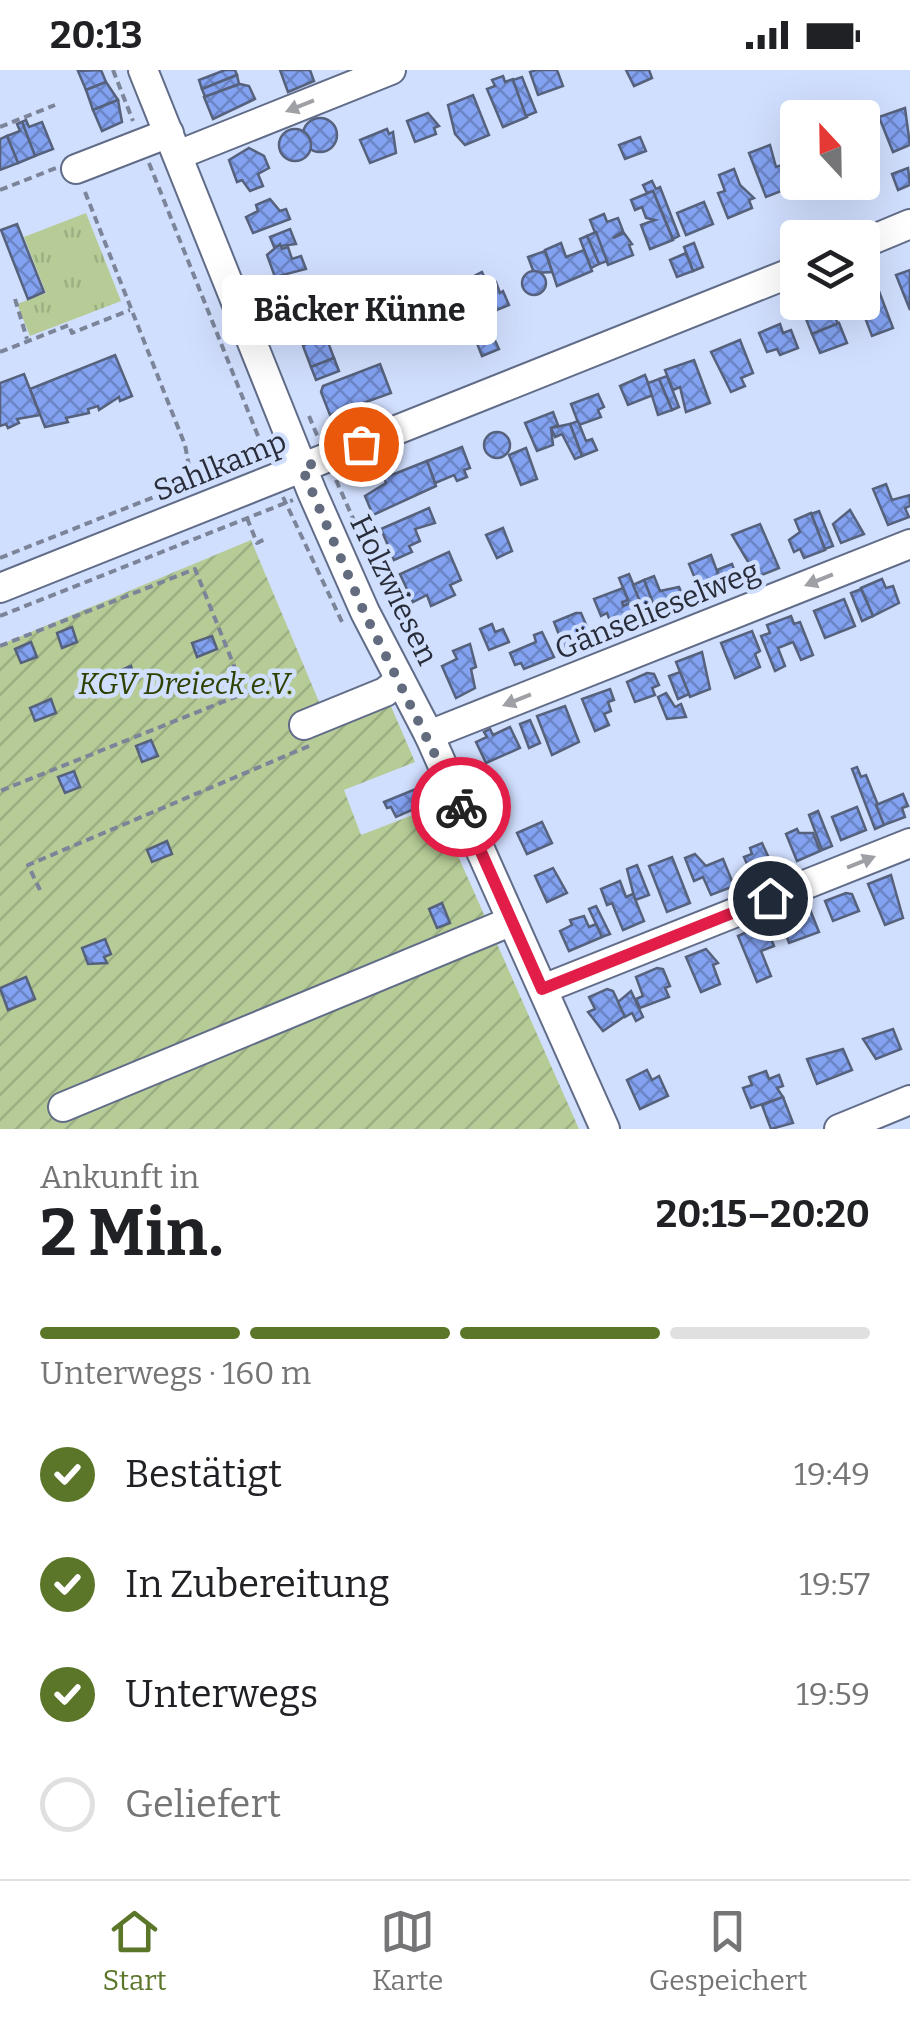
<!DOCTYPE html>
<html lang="de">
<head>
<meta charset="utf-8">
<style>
	body { margin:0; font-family:Bitter,serif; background:#f6f6f6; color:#202124; height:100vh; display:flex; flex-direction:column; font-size:38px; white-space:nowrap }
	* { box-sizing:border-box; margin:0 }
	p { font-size:32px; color:#757577 }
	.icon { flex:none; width:55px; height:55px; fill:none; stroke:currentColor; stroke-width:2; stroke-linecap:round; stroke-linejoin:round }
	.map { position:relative; height:1059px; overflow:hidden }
	.details { display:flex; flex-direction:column; background:#fff; flex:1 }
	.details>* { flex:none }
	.needle { width:65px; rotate:338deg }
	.fabs { position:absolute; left:780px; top:30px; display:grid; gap:20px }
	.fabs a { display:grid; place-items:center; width:100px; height:100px; border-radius:10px; background:#fff; box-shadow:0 10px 40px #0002; font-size:50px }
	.pin { position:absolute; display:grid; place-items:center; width:85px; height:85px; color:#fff; margin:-42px; border:5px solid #fff; border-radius:50%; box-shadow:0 2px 10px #0007 }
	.courier { position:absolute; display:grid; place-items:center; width:100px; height:100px; margin:-50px; border:8px solid #e11d48; border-radius:50%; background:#fff; color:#222; box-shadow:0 2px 12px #0007 }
	.bubble { position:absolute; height:70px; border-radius:10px; background:#fff; box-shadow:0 10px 40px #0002; font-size:32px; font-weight:700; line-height:70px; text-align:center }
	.overview em { font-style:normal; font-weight:700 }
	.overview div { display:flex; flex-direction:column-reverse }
	.overview { display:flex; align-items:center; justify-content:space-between; height:170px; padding:0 40px }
	h1 { font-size:65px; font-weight:700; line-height:75px }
	.bar { display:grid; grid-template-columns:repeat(4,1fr); gap:15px 10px; align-content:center; height:120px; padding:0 40px }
	.bar i { height:12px; border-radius:8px; background:#e0e0e0 }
	.bar .on { background:#5b7629 }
	.bar p { grid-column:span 4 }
	ol { padding:0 40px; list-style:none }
	li { display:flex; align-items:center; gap:30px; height:110px }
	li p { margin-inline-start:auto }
	li .icon { padding:10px; border-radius:50%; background:#5b7629; color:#fff; stroke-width:4 }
	li:last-child { color:#757577 }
	li i { width:55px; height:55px; border:5px solid #e0e0e0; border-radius:50% }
	.status { display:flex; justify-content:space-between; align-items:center; height:70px; padding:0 50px; background:#fff; direction:ltr }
	.status svg { height:28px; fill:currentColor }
	.menu { display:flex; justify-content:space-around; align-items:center; height:140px; border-top:2px solid #e0e0e0; background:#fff; font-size:28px; color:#757577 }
	.menu a { display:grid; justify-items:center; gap:5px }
	.menu .on { color:#5b7629 }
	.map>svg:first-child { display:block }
</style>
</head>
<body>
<div class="status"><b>20:13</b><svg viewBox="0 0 49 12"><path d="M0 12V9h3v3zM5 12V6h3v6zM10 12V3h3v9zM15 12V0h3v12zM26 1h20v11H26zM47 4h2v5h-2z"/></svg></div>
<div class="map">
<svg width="910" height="1059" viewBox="0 0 910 1059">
	<defs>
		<pattern id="grass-tufts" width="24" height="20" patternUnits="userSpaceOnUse" patternTransform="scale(2.5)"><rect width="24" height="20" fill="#b6cb96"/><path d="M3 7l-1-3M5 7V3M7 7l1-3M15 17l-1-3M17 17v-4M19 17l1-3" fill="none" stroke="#9caf82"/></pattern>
		<pattern id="garden-furrows" width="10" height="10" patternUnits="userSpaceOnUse" patternTransform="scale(2.5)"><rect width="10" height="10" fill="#b6cb96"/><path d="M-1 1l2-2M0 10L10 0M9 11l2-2" fill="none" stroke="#9caf82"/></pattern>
		<pattern id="building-cross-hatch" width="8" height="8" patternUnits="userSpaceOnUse" patternTransform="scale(2.5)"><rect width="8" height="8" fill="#83a2f1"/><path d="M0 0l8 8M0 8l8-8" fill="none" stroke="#6b84c4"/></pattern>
	</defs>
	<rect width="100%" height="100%" fill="#d1dffe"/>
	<polygon fill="url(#grass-tufts)" points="86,143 121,231 30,266 17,234 46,223 24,167"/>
	<polygon fill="url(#garden-furrows)" points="251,470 330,658 390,634 415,692 344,720 361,765 436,736 579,1059 0,1059 0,575"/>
	<g fill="url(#building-cross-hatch)" stroke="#56617c" stroke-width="2.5">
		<polygon points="101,0 106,12 86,20 78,1"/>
		<polygon points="225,0 235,0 237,5 202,19 199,10"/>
		<polygon points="280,0 310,0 314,11 288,22"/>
		<polygon points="536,0 557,0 563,16 538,25 530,2"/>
		<polygon points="649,0 652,8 634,16 626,0"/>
		<polygon points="237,5 239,14 205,27 202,19"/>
		<polygon points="503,6 505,12 513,9 527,47 503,57 487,19 495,16 492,10"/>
		<polygon points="522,7 536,42 526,46 513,10"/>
		<polygon points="106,12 118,30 93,40 86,20"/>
		<polygon points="240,14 249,16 255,29 213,49 204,27"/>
		<polygon points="473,25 489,65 465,75 455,64 448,35"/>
		<polygon points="118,30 122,52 102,61 93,40"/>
		<polygon points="905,38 910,75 893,82 879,47"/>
		<polygon points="428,43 439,56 434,58 436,64 415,72 407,51"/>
		<circle cx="320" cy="65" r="17"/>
		<polygon points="26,50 29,57 42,52 53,79 35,86 22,52"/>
		<polygon points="22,52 35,86 18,93 7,66 20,61 17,54"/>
		<circle cx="295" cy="75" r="16"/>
		<polygon points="387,59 389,64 393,62 396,83 370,93 360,70"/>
		<polygon points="7,66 18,93 0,100 0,69"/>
		<polygon points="640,67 646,81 625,89 619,75"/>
		<polygon points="770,75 776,97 785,94 790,108 786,109 789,118 766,127 749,83"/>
		<polygon points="249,78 264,86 269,98 258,104 263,116 250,121 242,110 237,112 229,90"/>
		<polygon points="908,98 910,115 898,120 892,104"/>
		<polygon points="734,99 740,115 754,128 749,130 752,138 728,148 718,123 725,121 719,105"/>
		<polygon points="652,111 656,119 660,117 679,166 673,169 653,121 647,123 643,115"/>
		<polygon points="653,121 673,170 650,179 641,155 655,150 646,148 642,137 635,140 631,130"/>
		<polygon points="270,129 280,141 286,139 290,149 253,163 246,147 258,141 256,135"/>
		<polygon points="704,132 713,154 686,165 677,143"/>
		<polygon points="604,144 607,152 618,148 623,161 613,168 624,163 632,174 629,175 633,185 608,195 590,150"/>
		<polygon points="17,154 44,222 28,229 1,160"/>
		<polygon points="290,159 296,174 274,177 270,167"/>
		<polygon points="596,162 607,191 599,194 587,166"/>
		<polygon points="587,166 599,194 591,198 580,169"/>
		<polygon points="561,173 566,187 584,180 592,201 557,216 545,180"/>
		<polygon points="694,173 703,197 693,201 684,177"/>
		<polygon points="280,174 282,179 288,177 292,189 301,186 306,199 275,207 267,185"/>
		<polygon points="545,181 552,202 534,203 528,187"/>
		<polygon points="686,183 693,201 677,207 670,190"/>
		<polygon points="910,200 910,240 896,205"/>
		<circle cx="534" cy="213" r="12"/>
		<polygon points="482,202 488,215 496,212 500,223 503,221 509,235 484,245 470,208"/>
		<polygon points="868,215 870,219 877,216 893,258 872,266 859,232 862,232 862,217"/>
		<polygon points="299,221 306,223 315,245 294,254 285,232"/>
		<polygon points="454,221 466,249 436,264 426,237"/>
		<polygon points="825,236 831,238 838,254 812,264 804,244"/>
		<polygon points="839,253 847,273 820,283 812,264"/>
		<polygon points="780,254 783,263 791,260 798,278 780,285 777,279 767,282 759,263"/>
		<polygon points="320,264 322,269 326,267 334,288 311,297 303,276"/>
		<polygon points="492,264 499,279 482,286 476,271"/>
		<polygon points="740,270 753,303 741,308 745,316 731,322 711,282"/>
		<polygon points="115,285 132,326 120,331 119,327 99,340 98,336 88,339 89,343 66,348 68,352 45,357 30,319"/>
		<polygon points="334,288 339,301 316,310 311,297"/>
		<polygon points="694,290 710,333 686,342 680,317 673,320 665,300"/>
		<polygon points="380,294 391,323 330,345 321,322 323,316"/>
		<polygon points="24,304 40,345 17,349 19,353 8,358 6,354 0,356 0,313"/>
		<polygon points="645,305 653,325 628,335 620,316"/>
		<polygon points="667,306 679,337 672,340 659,309"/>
		<polygon points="659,309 672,340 658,345 648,313"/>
		<polygon points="598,324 604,337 598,340 601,347 579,355 571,334"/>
		<polygon points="553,342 558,355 551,358 553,375 537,381 525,353"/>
		<polygon points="578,351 586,371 592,369 597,380 582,386 570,354"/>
		<polygon points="570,354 582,386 575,389 562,364 555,367 551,358"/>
		<circle cx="497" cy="375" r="13"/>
		<polygon points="462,377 470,398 464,400 467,407 457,411 454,405 435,413 427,391"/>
		<polygon points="526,378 537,409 521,415 509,385"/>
		<polygon points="427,391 436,416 373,445 365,426 386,413 384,408"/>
		<polygon points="886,414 892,430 910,425 910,436 905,438 909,447 888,455 873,419"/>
		<polygon points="429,438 435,453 415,459 420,471 409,476 412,482 394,490 381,459"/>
		<polygon points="850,440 864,464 841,473 833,454"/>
		<polygon points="819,441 833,476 825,479 811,444"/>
		<polygon points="811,443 825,480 804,488 800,479 794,482 789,470 800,462 795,450"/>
		<polygon points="760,454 779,498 757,507 732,465"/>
		<polygon points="503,458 512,481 497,488 486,465"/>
		<polygon points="449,482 461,510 450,515 455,525 431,536 427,525 413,532 400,504"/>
		<polygon points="711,485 724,520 703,528 689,494"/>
		<polygon points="732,494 738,510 723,516 717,500"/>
		<polygon points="629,504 648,550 639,553 631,533 623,536 622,532 628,530 619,508"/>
		<polygon points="654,506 660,521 679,517 684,528 676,531 679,538 658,546 644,510"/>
		<polygon points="882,509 886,518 893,516 899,533 873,546 861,518"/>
		<polygon points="644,510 658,546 648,550 633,515"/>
		<polygon points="623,518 628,530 622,532 623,536 631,533 639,554 615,564 607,543 601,546 594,529"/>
		<polygon points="861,519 873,546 862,551 851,523"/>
		<polygon points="844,529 855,556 825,568 814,541"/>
		<polygon points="576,543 581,543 590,564 584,566 587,574 566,583 554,552"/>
		<polygon points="791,546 794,554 800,552 813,585 801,590 793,572 778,578 785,596 775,601 761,566 770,563 767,555"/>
		<polygon points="492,554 495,562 503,559 509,572 489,580 480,559"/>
		<polygon points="72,557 77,572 62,578 57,563"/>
		<polygon points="752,561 760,581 755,584 760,597 735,608 721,573"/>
		<polygon points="542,562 554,587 524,599 521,593 515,595 510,583 536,572 534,565"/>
		<polygon points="212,566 217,579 197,587 192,573"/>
		<polygon points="31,572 37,587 21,593 15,579"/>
		<polygon points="470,574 476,597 471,599 475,618 456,628 442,596 457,589 453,581"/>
		<polygon points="702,582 710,619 690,627 676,592"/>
		<polygon points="131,596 136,611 115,619 109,605"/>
		<polygon points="680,602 689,624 678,629 669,606"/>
		<polygon points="647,603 654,604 659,615 652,618 655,625 635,632 627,612"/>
		<polygon points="610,619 614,630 608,632 611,641 604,644 609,655 595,661 582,629"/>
		<polygon points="666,623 675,637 681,634 686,647 667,649 658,627"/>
		<polygon points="51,629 56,643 35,651 30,638"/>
		<polygon points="565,636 579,672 552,685 537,646"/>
		<polygon points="530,650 540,673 529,678 520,654"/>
		<polygon points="510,657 520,678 486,693 476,672 487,667 484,662 490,659 493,665"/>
		<polygon points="151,670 158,686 142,692 136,676"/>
		<polygon points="857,697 861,707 866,705 878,735 884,755 875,759 852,699"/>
		<polygon points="74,701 80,717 65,723 58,707"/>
		<polygon points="423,716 430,732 396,747 391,737 387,738 384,732"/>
		<polygon points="903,724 908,736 902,738 905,747 884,755 876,735"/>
		<polygon points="857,737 866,760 841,770 832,747"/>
		<polygon points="818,741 832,776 822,780 809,745"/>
		<polygon points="542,752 552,773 527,784 517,763"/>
		<polygon points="797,759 799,763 813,763 820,781 797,791 786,764"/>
		<polygon points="167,771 172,784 152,792 147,780"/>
		<polygon points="762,773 774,799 753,808 744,787 752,784 750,778"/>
		<polygon points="695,784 706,796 723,789 734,816 711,825 703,807 694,811 685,788"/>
		<polygon points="672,787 690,833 667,842 649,796"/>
		<polygon points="637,795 649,825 635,830 627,799"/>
		<polygon points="553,798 567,823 547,832 535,806"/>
		<polygon points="891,805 903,848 885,855 868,814"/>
		<polygon points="620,811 626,827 633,824 644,851 623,860 612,833 607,835 601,819"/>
		<polygon points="846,823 852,824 859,841 833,851 825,831"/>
		<polygon points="442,833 450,853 437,858 429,839"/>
		<polygon points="596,836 610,864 602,867 589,839"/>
		<polygon points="809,837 819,862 789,873 782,854 793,854 789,845"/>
		<polygon points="584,846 589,857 596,854 602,867 569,881 560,861 572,855 570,850"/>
		<polygon points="765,854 774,876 761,881 771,906 757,912 738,866"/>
		<polygon points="105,869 111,884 104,887 107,893 88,894 82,878"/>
		<polygon points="706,879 718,893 713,895 720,914 701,922 686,887"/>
		<polygon points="657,898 663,899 670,916 665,918 669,927 640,938 636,929 643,926 636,907"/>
		<polygon points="26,907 35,929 8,940 0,918"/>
		<polygon points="607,919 613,921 625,946 603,961 588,942 595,939 589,927"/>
		<polygon points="631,921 643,947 636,951 632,943 625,947 618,932"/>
		<polygon points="893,959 901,979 876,989 863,969"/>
		<polygon points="843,979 852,1000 817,1014 807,989"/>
		<polygon points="647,1000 652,1010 659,1006 668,1026 640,1039 627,1010"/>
		<polygon points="766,1001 769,1009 779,1005 783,1016 777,1018 783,1027 751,1038 743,1018 752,1015 749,1007"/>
		<polygon points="783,1027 793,1053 771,1059 762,1035"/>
	</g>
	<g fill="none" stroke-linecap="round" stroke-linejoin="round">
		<defs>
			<g id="minor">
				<polyline points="143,0 312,422 365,542 429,665 605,1059"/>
				<polyline points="178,85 391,0"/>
				<polyline points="76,99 169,63"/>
				<polyline points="862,174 910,154"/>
				<polyline points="0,518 798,200"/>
				<polyline points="304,655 385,622 400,610"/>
				<polyline points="429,665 910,474"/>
				<polyline points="543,919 910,773"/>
				<polyline points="63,1037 512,851"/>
				<polyline points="839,1059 910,1030"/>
			</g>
		</defs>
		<use href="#minor" stroke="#616c88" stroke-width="32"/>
		<g stroke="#7b8499" stroke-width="4" stroke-dasharray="8 5" stroke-linecap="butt">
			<polyline points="113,0 133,51"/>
			<polyline points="0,57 55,35"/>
			<polyline points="149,93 266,386"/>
			<polyline points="0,120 56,98"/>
			<polyline points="85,122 185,375 192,412"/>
			<polyline points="15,229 27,269"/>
			<polyline points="0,282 69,255 72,263 130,240"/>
			<polyline points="309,346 319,370"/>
			<polyline points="336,410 401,557"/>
			<polyline points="283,427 343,554"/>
			<polyline points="247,448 257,473 267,468"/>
			<polyline points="0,488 265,383"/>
			<polyline points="0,546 293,430"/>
			<polyline points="0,576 195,499 245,623 0,721"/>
			<polyline points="245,623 285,608"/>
			<polyline points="40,820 28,795 309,676"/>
		</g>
		<use href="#minor" stroke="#fff" stroke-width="28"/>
	</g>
	<defs><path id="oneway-solid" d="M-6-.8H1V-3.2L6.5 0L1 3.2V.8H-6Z" transform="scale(2.5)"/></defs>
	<g fill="#9ea0a6">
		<use href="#oneway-solid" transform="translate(300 36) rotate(158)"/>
		<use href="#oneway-solid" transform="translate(819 510) rotate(158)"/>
		<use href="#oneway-solid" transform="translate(517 630) rotate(158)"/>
		<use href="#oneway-solid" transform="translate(861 792) rotate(-22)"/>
	</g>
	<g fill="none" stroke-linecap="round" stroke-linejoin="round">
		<polyline stroke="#636b7e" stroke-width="10" stroke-dasharray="0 18" points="361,374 302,398 364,542 461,737"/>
		<polyline stroke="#e11d48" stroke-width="12" points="461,737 542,919 770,828"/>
	</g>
	<g text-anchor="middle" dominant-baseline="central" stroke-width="9" stroke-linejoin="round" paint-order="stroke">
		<g font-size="30" fill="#282d39" stroke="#d1dffe">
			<text transform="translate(220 396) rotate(-22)">Sahlkamp</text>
			<text transform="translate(394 520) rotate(64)">Holzwiesen</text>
			<text transform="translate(657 540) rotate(-22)">Gänselieselweg</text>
		</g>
		<g font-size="30" font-style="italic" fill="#2e4100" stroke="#d1dffe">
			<text x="186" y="614">KGV Dreieck e.V.</text>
		</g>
	</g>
</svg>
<div class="fabs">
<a><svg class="needle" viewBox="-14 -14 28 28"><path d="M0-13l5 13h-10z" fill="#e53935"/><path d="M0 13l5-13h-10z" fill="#757577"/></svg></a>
<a><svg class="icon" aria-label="layers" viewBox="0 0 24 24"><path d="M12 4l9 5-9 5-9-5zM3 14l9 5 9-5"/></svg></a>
</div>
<div class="pin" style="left:361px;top:374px;background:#ea580c"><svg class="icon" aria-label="bag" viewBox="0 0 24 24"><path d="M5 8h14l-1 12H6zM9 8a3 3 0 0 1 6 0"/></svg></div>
<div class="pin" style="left:770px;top:828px;background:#1f2937"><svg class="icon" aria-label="home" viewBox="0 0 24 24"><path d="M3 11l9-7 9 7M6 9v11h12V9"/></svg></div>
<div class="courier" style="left:461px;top:737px"><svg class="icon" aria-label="bike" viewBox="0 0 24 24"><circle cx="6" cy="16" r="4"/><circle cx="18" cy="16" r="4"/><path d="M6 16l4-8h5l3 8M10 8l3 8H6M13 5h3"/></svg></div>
<div class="bubble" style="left:222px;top:205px;width:275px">Bäcker Künne</div>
</div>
<section class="details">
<div class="overview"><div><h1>2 Min.</h1><p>Ankunft in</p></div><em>20:15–20:20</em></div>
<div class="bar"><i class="on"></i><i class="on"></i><i class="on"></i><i></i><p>Unterwegs · 160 m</p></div>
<ol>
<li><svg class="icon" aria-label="check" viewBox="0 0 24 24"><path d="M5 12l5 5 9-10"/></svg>Bestätigt<p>19:49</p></li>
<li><svg class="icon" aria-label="check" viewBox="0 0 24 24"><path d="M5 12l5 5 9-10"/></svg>In Zubereitung<p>19:57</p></li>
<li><svg class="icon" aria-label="check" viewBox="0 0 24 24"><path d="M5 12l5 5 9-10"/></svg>Unterwegs<p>19:59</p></li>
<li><i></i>Geliefert</li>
</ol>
</section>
<nav class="menu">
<a class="on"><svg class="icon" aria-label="home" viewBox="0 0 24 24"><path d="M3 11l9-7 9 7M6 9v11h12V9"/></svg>Start</a>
<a><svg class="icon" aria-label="map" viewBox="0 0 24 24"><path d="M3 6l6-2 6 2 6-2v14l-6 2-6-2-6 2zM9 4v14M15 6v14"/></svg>Karte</a>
<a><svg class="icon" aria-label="saved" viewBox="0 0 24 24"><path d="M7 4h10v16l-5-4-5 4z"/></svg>Gespeichert</a>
</nav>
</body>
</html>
